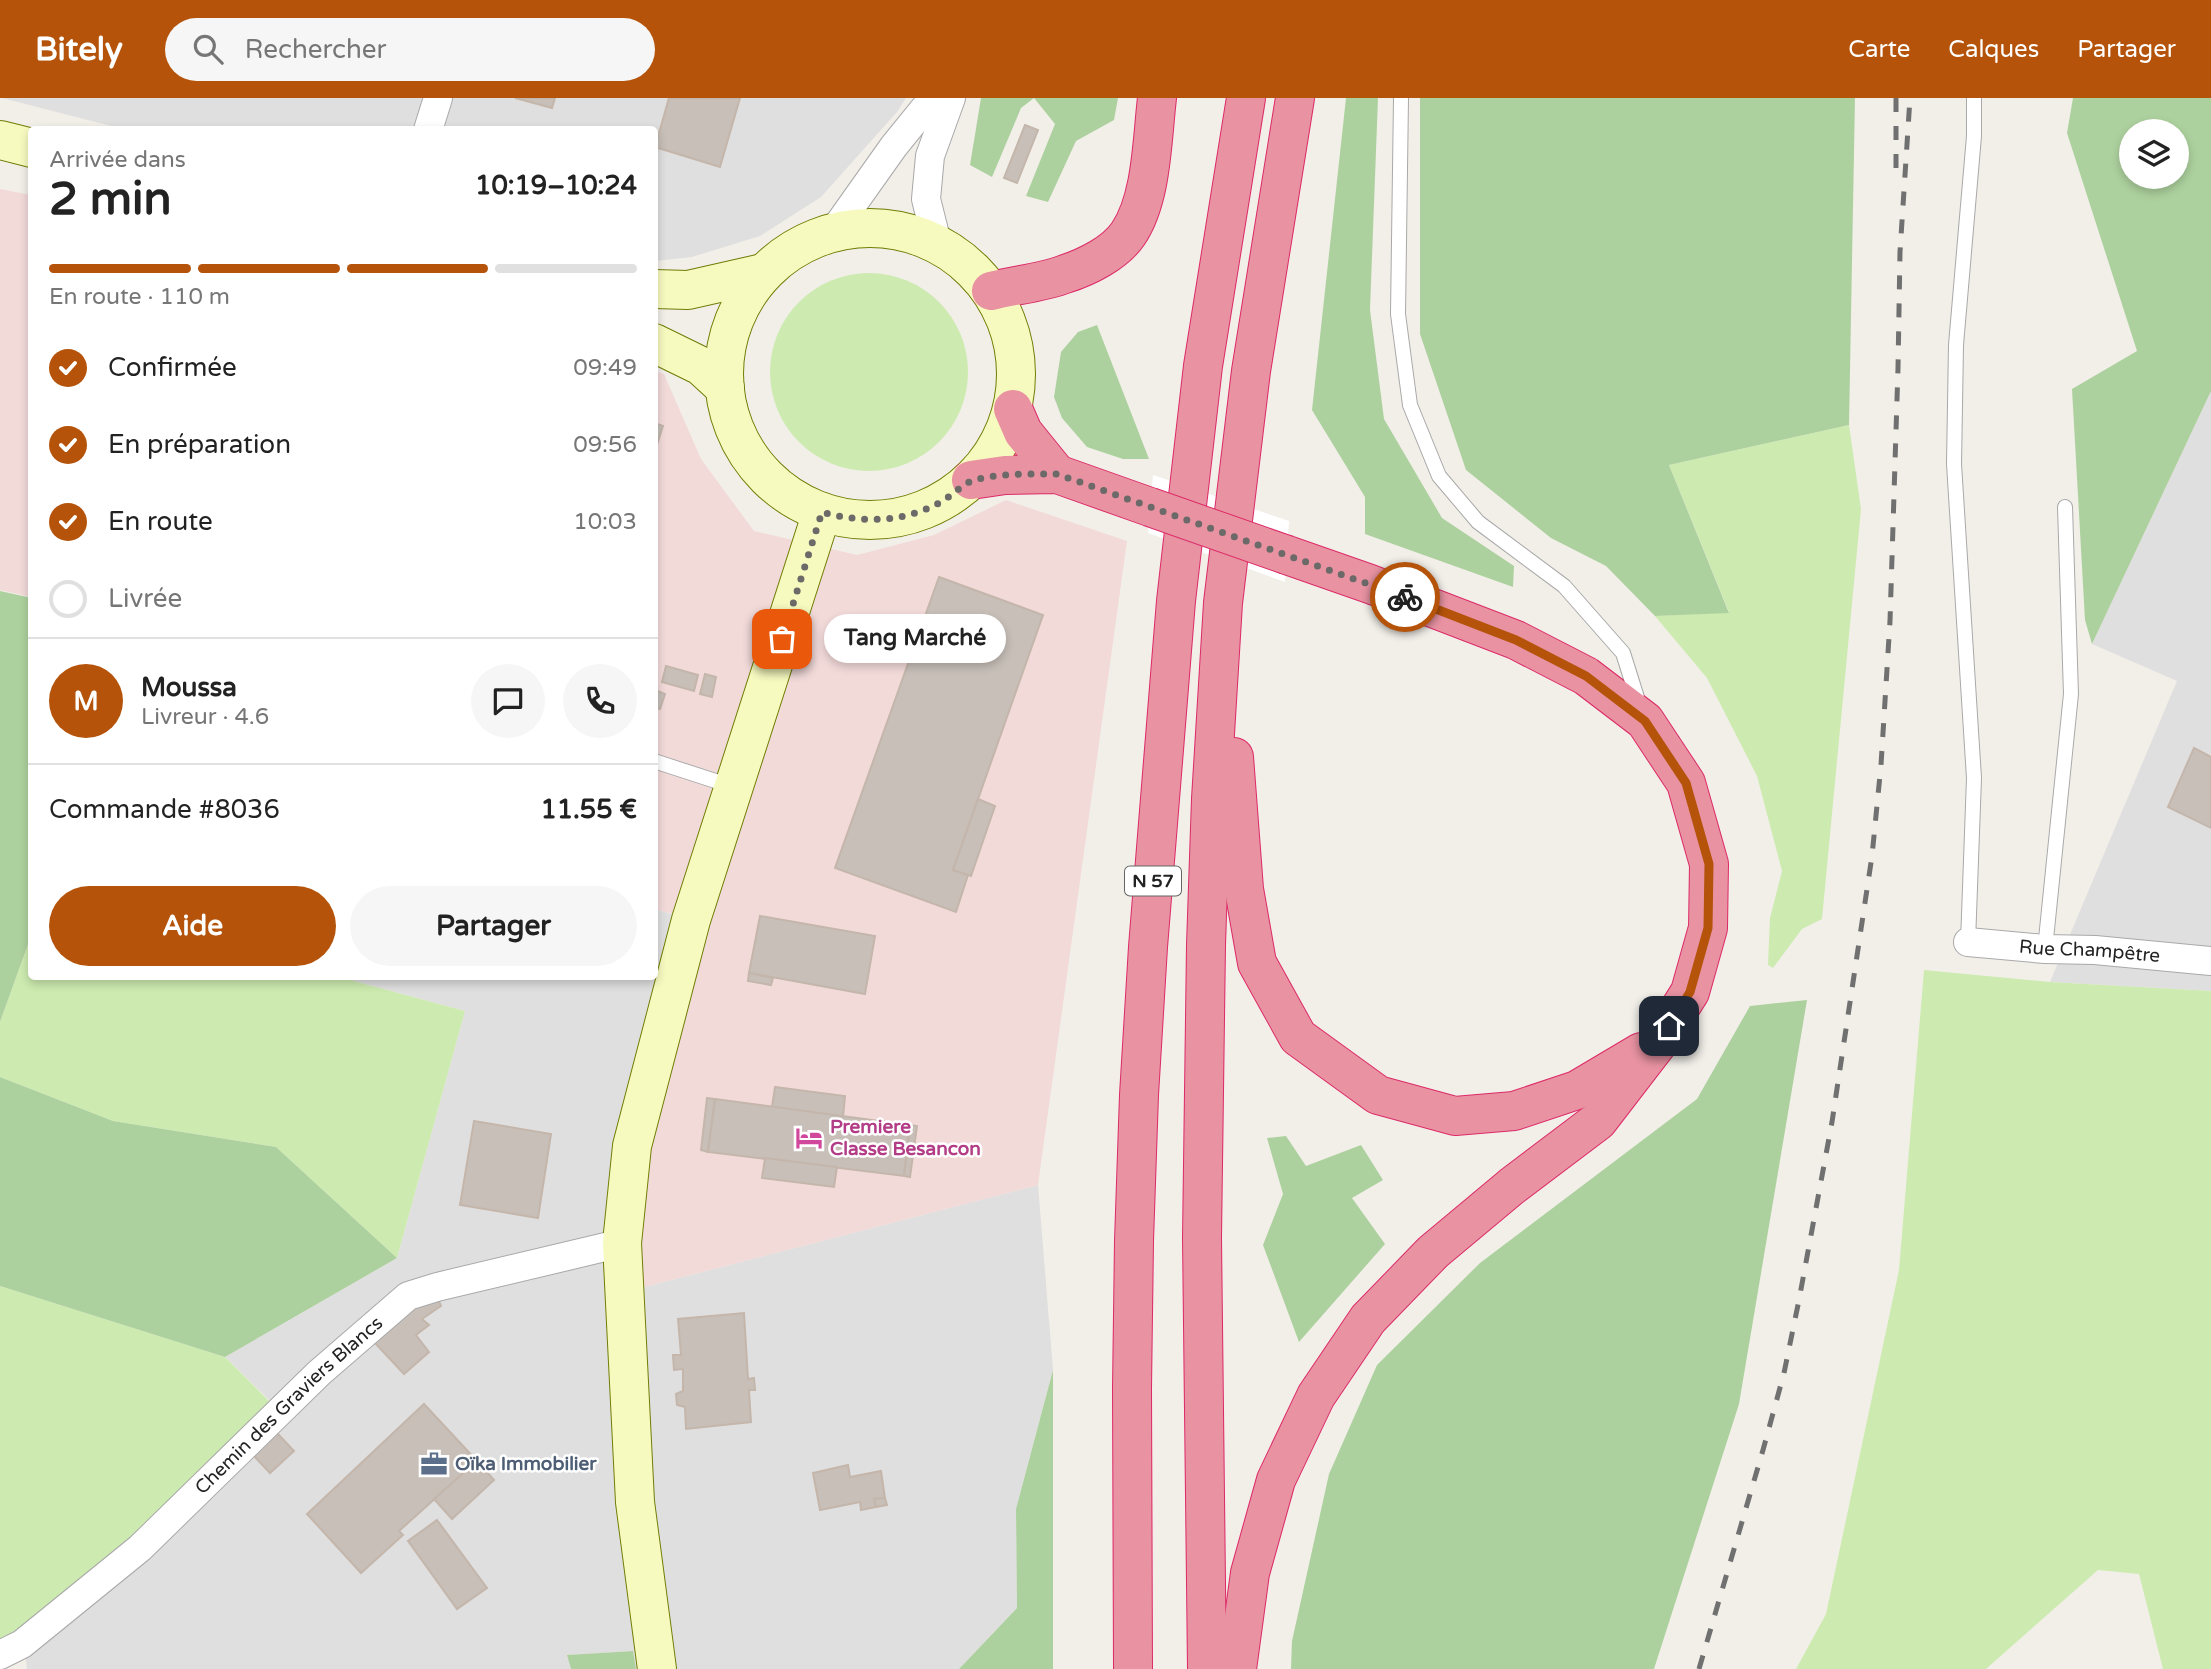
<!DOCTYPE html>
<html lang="fr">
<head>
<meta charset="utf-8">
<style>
	body { margin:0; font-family:"Varela Round",sans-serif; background:#f6f6f6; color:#222; height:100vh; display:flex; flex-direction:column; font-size:26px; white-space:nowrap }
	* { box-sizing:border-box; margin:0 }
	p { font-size:23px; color:#767676 }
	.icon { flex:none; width:38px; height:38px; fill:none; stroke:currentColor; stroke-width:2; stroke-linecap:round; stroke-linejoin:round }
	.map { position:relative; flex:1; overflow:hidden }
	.sheet { position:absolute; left:28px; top:28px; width:630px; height:854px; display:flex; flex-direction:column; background:#fff; border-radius:7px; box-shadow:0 4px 10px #0003 }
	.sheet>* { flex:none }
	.tools { position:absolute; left:2119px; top:21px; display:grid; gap:14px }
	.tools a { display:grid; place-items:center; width:70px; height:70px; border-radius:50%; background:#fff; box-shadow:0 4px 10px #0003; font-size:35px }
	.pin { position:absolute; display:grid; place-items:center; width:60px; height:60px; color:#fff; margin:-30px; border-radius:14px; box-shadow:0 4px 10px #0006 }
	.courier { position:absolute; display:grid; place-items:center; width:70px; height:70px; margin:-35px; border:5px solid #b45309; border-radius:50%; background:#fff; color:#222; box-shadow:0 2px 9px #0007 }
	.bubble { position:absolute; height:49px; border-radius:24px; background:#fff; box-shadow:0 4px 10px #0003; font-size:23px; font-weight:800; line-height:49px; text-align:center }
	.headline em { font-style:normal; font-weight:800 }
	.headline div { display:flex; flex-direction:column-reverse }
	.headline { display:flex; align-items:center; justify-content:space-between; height:119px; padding:0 21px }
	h1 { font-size:46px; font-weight:800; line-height:52px }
	.bar { display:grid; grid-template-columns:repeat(4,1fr); gap:10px 7px; align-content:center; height:84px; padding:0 21px }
	.bar i { height:9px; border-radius:5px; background:#e0e0e0 }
	.bar .current { background:#b45309 }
	.bar p { grid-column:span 4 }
	.line { display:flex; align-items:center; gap:18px; padding:0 21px; border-top:2px solid #e0e0e0 }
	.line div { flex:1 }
	.round { display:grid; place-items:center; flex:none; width:74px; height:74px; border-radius:37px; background:#f6f6f6 }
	ol { padding:0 21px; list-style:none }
	li { display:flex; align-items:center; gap:21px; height:77px }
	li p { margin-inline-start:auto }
	li .icon { padding:7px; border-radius:50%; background:#b45309; color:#fff; stroke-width:4 }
	li:last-child { color:#767676 }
	li i { width:38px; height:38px; border:4px solid #e0e0e0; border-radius:50% }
	.button { display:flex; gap:14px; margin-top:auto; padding:14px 21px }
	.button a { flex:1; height:80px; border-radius:42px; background:#b45309; color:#fff; font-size:28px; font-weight:800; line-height:80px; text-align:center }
	.button a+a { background:#f6f6f6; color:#222 }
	header { display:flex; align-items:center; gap:42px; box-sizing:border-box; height:98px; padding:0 35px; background:#b45309; color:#fff }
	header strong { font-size:33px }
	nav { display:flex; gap:38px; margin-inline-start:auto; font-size:24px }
	.search { width:490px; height:63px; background:#f6f6f6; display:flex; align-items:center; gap:18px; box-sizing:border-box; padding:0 24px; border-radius:38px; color:#767676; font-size:26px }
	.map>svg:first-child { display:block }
</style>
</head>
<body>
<header>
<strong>Bitely</strong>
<div class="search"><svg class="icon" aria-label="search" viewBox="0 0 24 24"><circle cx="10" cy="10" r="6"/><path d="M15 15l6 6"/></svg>Rechercher</div>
<nav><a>Carte</a><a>Calques</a><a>Partager</a></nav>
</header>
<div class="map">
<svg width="2211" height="1571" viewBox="0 0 2211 1571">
	<rect width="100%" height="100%" fill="#f2efe9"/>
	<g fill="#e0dfdf">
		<polygon points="2,0 906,0 897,14 821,99 760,138 692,159 655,163 654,32 123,31"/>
		<polygon points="2211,293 2211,893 2050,884 2177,583 2092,546"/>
		<polygon points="655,811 691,822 625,1194 1038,1087 1053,1272 1016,1411 1017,1510 959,1571 636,1571 633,1553 568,1557 571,1571 27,1571 25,1553 271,1304 225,1259 397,1160 465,913 339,879 654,878"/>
	</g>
	<g fill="#f2dad9">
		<polygon points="0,91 31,97 31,499 0,492"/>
		<polygon points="655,273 664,276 701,361 754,433 857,457 934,437 1006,402 1127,443 1038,1087 625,1194 691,821 655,811"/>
	</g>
	<g fill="#cdebb0">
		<circle cx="869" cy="274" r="99"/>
		<polygon points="1849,327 1861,411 1822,821 1802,831 1773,870 1768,867 1770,820 1782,773 1757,678 1707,580 1655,518 1729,514 1669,367"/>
		<polygon points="31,838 32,878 339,879 465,913 397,1160 276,1049 113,1023 0,979 0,924"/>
		<polygon points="1924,872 2050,884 2211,893 2211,1571 2163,1571 2139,1476 2098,1472 1986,1571 1796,1571 1826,1516 1899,1172"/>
		<polygon points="0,1188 225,1259 271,1305 25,1553 0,1558"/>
	</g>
	<g fill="#add19e" fill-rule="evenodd">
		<polygon points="981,0 1118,0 1114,22 1076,43 1048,104 1026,98 1055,26 1034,0 1021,10 992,79 970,67"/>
		<polygon points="1346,0 1378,0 1370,212 1384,321 1442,420 1514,468 1513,489 1365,436 1365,399 1312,312"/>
		<polygon points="1420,0 1855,0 1849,327 1669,367 1729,515 1655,518 1606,468 1551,440 1466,372 1420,236"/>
		<path d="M2073,0H2211V293L2092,546L2085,522L2072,291L2137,253L2067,35ZM2132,33H2177V79H2132Z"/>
		<polygon points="1097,227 1149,361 1123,361 1087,349 1062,320 1054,299 1061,254 1078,234"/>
		<polygon points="0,493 32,500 31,838 0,924"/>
		<polygon points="1807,902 1739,1306 1654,1571 1291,1571 1292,1543 1329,1376 1377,1267 1480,1165 1697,1001 1750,908"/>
		<polygon points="0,979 113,1023 276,1049 397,1160 225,1259 0,1188"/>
		<polygon points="1286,1038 1306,1068 1361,1047 1383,1082 1352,1100 1385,1146 1299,1244 1263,1147 1283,1096 1267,1040"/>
		<polygon points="1053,1272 1053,1571 959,1571 1017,1510 1016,1411"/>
		<polygon points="633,1553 636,1571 571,1571 567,1557"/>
	</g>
	<polygon fill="#fff" points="1153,377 1289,423 1285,484 1148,435"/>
	<g fill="#c7bfb8" stroke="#c4b6ab" stroke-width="2">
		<polygon points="515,0 555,0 552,10"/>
		<polygon points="669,0 740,0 720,69 655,49"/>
		<polygon points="1025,27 1038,32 1017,85 1004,80"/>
		<polygon points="654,325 663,328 654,356"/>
		<polygon points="939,479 1043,517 953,772 968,777 956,814 835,770"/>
		<polygon points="666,568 698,577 694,593 662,584"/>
		<polygon points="705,576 716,579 712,599 700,596"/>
		<polygon points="655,592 665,596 660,611 654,609"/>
		<polygon points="2194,650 2211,659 2211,730 2168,709"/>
		<polygon points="978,701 995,708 971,778 953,772"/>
		<polygon points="760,818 875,838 865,896 749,875"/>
		<polygon points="749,875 773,880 771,887 748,883"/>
		<polygon points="775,989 845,998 843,1019 772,1009"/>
		<polygon points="707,1000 715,1001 708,1054 701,1052"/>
		<polygon points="715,1001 910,1027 904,1078 708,1054"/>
		<polygon points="474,1023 551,1036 538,1120 460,1107"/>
		<polygon points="910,1027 917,1028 910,1079 904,1078"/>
		<polygon points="765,1060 837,1069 834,1089 762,1080"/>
		<polygon points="436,1196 441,1208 422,1221 429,1227 416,1237 429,1254 404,1276 375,1245 414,1206"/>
		<polygon points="744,1215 748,1281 754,1280 755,1292 749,1292 751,1324 686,1331 685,1309 677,1307 676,1296 683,1293 683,1271 674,1272 673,1257 681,1257 678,1221"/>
		<polygon points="424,1306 477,1363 399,1433 403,1437 361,1475 307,1416"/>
		<polygon points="277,1335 294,1353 270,1375 253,1357"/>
		<polygon points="477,1363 494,1382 452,1421 434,1401"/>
		<polygon points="848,1367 850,1379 881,1373 885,1400 874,1401 876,1409 861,1412 860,1404 820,1412 813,1375"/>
		<polygon points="885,1400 887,1407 876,1409 874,1401"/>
		<polygon points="437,1422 487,1490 457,1511 408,1443"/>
	</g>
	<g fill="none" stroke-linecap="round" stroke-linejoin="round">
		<defs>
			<g id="lane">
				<polyline points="1401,0 1398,216 1410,307 1439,378 1478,424 1564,488 1623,555 1640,609"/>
				<polyline points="654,663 734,689"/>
				<polyline points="1968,844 1974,680 1954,366 1956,247 1974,38 1974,0"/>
				<polyline points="2045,851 2071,596 2065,409"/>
			</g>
			<g id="street">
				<polyline points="428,32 438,0"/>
				<polyline points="833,134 894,48 933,0"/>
				<polyline points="937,145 926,101 930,58 951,0"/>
				<path id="s1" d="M1968,844L2045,851L2095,852L2211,863"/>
				<path id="s2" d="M0,1557L22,1546L140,1450L319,1275L408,1198L437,1189L622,1145"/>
			</g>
			<g id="secondary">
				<polyline points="0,42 32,50"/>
				<circle cx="870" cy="276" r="146"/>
				<polyline points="654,191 688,192 763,175"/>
				<polyline points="654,245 701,268 725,290"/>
				<polyline points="657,1571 635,1404 622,1145 632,1048 691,822 822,414"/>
			</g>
			<g id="highway">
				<path d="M991,193C1015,187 1042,185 1065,176C1087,169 1115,155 1128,136C1152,101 1152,42 1157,0"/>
				<polyline points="1013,311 1023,334 1057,376"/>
				<polyline points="971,382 1005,377 1057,376 1150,409"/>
				<polyline points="1234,659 1244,791 1257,865 1298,939 1378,997 1455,1018 1514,1013 1577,992 1641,954"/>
				<polyline points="1133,1571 1132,1290 1134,1143 1139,997 1148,849 1176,503 1203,268 1246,0"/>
				<polyline points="1207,1571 1202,1140 1206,847 1211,701 1223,505 1251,273 1295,0"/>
				<polyline points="1237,1571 1250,1475 1276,1382 1316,1298 1368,1221 1433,1154 1512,1088 1598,1023 1658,945 1690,894 1708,830 1709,766 1686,685 1645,623 1586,578 1516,542 1370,486 1287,457"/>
			</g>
		</defs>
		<use href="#lane" stroke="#a9a9a9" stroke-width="16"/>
		<use href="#street" stroke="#a9a9a9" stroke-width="30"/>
		<use href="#secondary" stroke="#707d05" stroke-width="40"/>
		<use href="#highway" stroke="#dc2a67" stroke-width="40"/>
		<use href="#lane" stroke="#fff" stroke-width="14"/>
		<use href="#street" stroke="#fff" stroke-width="28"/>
		<use href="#secondary" stroke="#f7fabf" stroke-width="38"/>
		<use href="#highway" stroke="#e892a2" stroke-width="38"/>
		<g stroke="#707070" stroke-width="5" stroke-dasharray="14 14" stroke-linecap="butt">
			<polyline points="1896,0 1896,81"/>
			<polyline points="1699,1571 1763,1352 1784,1275 1799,1202 1832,1024 1872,758 1881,667 1890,523 1898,270 1900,154 1910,0"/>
		</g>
		<defs>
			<polyline id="highway-bridge" points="1150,409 1287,457"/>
		</defs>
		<use href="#highway-bridge" stroke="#dc2a67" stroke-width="40" stroke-linecap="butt"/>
		<use href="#highway-bridge" stroke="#e892a2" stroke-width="38"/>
	</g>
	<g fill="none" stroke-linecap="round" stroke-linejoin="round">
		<path stroke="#6b6a68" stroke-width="7" stroke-dasharray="0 12.6" d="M782,541L822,414C861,425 902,425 939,405C950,400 964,384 975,382C1001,375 1030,376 1057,376L1405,499"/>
		<polyline stroke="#b45309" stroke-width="9" points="1405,499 1516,542 1586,578 1645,623 1686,685 1709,766 1708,830 1690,894 1669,928"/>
	</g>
	<defs>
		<symbol id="hotel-bare" viewBox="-9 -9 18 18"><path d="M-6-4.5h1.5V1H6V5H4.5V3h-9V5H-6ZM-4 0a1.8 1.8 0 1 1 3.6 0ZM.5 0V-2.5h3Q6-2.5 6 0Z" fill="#d1479c" stroke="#fff" stroke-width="2.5" paint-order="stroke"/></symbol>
		<symbol id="office-bare" viewBox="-9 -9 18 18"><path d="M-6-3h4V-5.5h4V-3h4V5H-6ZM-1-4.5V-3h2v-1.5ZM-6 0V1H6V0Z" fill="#5c6f8a" stroke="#fff" stroke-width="2.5" paint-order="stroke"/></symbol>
	</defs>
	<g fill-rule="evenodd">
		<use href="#hotel-bare" x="790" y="1021" width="38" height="38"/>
		<use href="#office-bare" x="415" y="1347" width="38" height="38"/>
	</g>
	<g text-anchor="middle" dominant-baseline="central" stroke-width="5" stroke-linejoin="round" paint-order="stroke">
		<rect fill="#fff" stroke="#646464" stroke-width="2" x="1125" y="768.5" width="56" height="29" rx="5"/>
		<g font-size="18" font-weight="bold" fill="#222">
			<text x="1153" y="783">N 57</text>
		</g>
		<g font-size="19" fill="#222" stroke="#fff">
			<text stroke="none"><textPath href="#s1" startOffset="122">Rue Champêtre</textPath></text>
			<text stroke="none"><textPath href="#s2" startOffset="383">Chemin des Graviers Blancs</textPath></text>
		</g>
		<g font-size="19" font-weight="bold" fill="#b23c85" stroke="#fff" text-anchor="start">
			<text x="830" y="1029">Premiere<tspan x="830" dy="22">Classe Besancon</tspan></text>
		</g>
		<g font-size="19" font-weight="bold" fill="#4e5e75" stroke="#fff" text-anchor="start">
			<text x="455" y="1366">Oïka Immobilier</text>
		</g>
	</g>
</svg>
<div class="tools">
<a><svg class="icon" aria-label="layers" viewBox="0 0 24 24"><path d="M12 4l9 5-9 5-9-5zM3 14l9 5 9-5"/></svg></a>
</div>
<div class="pin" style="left:782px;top:541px;background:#ea580c"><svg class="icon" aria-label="bag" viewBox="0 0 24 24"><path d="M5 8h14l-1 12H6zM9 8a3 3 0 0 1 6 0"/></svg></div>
<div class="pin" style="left:1669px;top:928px;background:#1f2937"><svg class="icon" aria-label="home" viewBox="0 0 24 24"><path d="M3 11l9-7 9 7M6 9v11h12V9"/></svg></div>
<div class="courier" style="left:1405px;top:499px"><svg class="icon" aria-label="bike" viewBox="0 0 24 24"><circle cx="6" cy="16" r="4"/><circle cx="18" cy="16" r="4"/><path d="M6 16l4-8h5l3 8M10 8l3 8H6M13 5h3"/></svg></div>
<div class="bubble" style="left:824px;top:516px;width:182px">Tang Marché</div>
<section class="sheet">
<div class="headline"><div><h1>2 min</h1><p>Arrivée dans</p></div><em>10:19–10:24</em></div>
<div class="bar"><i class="current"></i><i class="current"></i><i class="current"></i><i></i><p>En route · 110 m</p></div>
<ol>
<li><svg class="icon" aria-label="check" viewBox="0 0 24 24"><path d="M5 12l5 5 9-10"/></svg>Confirmée<p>09:49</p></li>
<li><svg class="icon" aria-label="check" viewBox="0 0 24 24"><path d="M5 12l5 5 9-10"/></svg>En préparation<p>09:56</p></li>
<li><svg class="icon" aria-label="check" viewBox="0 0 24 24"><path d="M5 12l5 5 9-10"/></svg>En route<p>10:03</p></li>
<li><i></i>Livrée</li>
</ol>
<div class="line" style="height:126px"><b class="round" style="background:#b45309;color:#fff">M</b><div><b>Moussa</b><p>Livreur · 4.6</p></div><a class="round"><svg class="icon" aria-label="chat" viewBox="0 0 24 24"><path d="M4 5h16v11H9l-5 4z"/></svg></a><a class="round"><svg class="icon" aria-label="phone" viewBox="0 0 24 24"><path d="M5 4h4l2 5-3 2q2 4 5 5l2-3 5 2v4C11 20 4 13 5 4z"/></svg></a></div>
<div class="line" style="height:91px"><div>Commande #8036</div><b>11.55 €</b></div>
<div class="button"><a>Aide</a><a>Partager</a></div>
</section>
</div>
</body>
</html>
